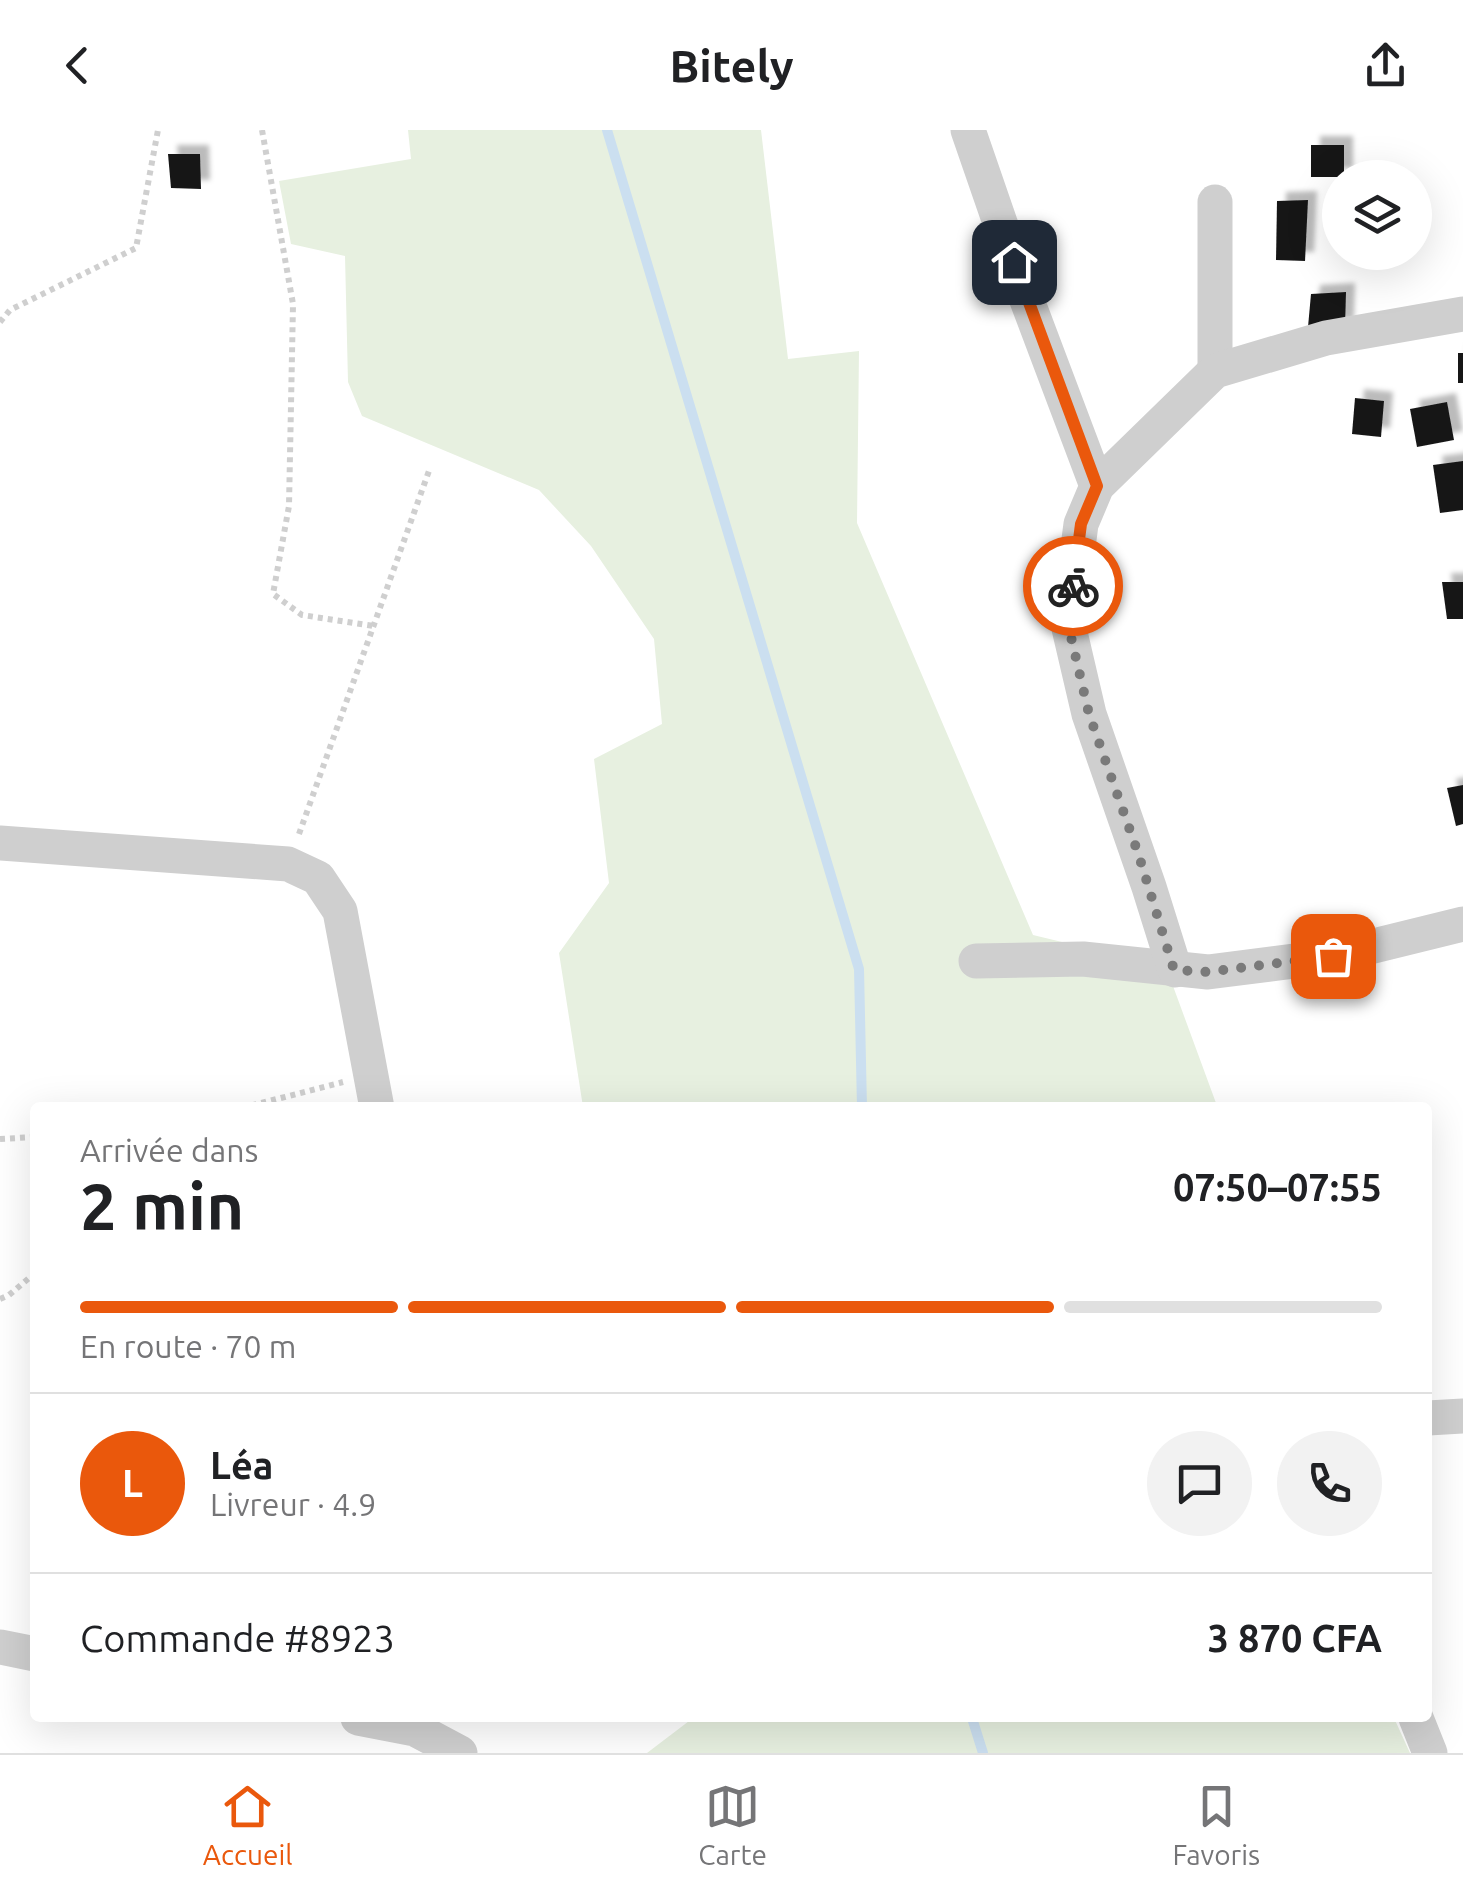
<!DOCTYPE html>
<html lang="fr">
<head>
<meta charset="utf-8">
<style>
	body { margin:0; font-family:Ubuntu,sans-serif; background:#f2f2f2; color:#202124; height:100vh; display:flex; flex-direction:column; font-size:38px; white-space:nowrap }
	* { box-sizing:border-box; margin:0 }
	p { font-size:32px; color:#757577 }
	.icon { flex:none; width:55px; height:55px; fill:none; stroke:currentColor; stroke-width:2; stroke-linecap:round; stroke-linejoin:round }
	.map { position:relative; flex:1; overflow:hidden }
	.drawer { position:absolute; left:30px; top:972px; width:1402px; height:620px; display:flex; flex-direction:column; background:#fff; border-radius:10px; box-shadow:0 10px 40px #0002 }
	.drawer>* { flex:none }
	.controls { position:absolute; left:1322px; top:30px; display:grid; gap:20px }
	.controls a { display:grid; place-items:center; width:110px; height:110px; border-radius:50%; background:#fff; box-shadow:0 10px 40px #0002; font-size:50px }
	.pin { position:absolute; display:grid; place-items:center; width:85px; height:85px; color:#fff; margin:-42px; border-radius:20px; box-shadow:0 5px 15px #0006 }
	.courier { position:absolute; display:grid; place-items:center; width:100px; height:100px; margin:-50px; border:8px solid #ea580c; border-radius:50%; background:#fff; color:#222; box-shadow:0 2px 12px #0007 }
	.summary em { font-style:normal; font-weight:700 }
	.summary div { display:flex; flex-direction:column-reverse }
	.summary { display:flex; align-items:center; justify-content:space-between; height:170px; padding:0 50px }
	h1 { font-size:65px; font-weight:700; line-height:75px }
	.bar { display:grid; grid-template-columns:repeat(4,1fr); gap:15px 10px; align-content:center; height:120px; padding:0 50px }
	.bar i { height:12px; border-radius:8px; background:#e0e0e0 }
	.bar .on { background:#ea580c }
	.bar p { grid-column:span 4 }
	.line { display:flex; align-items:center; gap:25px; padding:0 50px; border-top:2px solid #e0e0e0 }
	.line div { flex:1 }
	.round { display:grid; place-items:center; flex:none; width:105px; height:105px; border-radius:52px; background:#f2f2f2 }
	header { display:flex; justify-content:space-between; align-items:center; height:130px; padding:0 50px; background:#fff; font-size:45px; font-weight:700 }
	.tab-bar { display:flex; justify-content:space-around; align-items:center; height:140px; border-top:2px solid #e0e0e0; background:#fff; font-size:28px; color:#757577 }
	.tab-bar a { display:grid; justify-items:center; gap:5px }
	.tab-bar .on { color:#ea580c }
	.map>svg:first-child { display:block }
</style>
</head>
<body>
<header><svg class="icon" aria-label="back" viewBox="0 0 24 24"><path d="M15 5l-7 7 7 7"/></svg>Bitely<svg class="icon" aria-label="share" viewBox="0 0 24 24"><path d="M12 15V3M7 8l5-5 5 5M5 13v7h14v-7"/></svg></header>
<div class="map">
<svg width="1463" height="1623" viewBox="0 0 1463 1623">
	<defs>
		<filter id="shadow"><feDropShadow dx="9" dy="-9" stdDeviation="2.5" flood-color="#0004"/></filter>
	</defs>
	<rect width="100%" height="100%" fill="#fff"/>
	<g fill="#e7f0e0">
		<polygon points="408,0 761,0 788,229 859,221 857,393 1033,805 1166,837 1216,973 1215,977 583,977 559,823 609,753 594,629 662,594 654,509 591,416 539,360 362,286 348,252 345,126 291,114 279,51 411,29"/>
		<polygon points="693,1588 1394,1588 1410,1623 647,1623"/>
	</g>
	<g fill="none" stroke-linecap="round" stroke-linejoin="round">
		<g stroke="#cbdff0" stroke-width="10">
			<polyline points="607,0 859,839 862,978"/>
			<polyline points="972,1588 983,1623"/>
		</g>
	</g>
	<g fill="#191919" filter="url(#shadow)">
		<rect x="1311" y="15" width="33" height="32"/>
		<polygon points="168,24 200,24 201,59 171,58"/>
		<polygon points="1308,70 1305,131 1276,130 1277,71"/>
		<polygon points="1346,162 1345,198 1308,197 1311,164"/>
		<rect x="1458" y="223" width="5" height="30"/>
		<polygon points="1355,268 1384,271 1381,307 1352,304"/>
		<polygon points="1447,272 1454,310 1417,317 1410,279"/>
		<polygon points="1463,331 1463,380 1440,383 1433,335"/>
		<polygon points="1442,452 1463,452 1463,489 1447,489"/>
		<polygon points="1463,655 1463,694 1456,696 1447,658"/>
	</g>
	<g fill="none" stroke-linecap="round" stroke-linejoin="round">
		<g stroke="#cfcfcf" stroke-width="6" stroke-dasharray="5 5" stroke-linecap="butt">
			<polyline points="262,0 293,174 289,376 273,464 302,485 374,496"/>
			<polyline points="0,192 10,180 136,118 158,0"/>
			<polyline points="299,704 430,338"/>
			<polyline points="242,978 343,952"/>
			<polyline points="0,1009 35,1007"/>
			<polyline points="0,1169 9,1165 35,1143"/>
		</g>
		<g stroke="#cfcfcf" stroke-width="35">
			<polyline points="968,0 1025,165 1097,356"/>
			<polyline points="1215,72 1215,241"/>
			<polyline points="0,713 288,734 318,748 340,781 377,978"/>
			<polyline points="976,831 1083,829 1208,842 1333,826 1463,794"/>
			<polyline points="1175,840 1149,757 1089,584 1068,494 1081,394 1097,356 1215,241 1326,208 1463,184"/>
			<polyline points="1428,1288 1463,1286"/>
			<polyline points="0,1517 35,1524"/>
			<polyline points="358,1588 415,1599 460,1623"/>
			<polyline points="1416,1588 1430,1623"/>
		</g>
	</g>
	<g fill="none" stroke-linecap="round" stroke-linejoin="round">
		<polyline stroke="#7a7a7a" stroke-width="10" stroke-dasharray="0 18" points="1073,456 1068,494 1089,584 1139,726 1174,840 1208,842 1333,826"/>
		<polyline stroke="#ea580c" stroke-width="12" points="1014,132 1097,356 1081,394 1073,456"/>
	</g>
</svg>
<div class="controls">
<a><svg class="icon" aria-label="layers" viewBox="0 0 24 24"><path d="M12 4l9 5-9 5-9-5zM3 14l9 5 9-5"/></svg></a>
</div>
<div class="pin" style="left:1333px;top:826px;background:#ea580c"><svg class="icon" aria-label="bag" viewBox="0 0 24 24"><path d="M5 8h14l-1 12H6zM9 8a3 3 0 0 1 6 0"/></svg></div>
<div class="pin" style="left:1014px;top:132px;background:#1f2937"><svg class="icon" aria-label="home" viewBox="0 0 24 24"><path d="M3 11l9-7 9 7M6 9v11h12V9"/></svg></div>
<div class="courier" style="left:1073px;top:456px"><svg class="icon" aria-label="bike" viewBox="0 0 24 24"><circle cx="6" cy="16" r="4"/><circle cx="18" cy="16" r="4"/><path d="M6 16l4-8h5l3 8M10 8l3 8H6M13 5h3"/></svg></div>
<section class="drawer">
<div class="summary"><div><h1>2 min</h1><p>Arrivée dans</p></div><em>07:50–07:55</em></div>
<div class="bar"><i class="on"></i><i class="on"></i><i class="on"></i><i></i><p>En route · 70 m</p></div>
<div class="line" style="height:180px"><b class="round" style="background:#ea580c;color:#fff">L</b><div><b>Léa</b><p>Livreur · 4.9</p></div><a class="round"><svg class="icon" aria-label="chat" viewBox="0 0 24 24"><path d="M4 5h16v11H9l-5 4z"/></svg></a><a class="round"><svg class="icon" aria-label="phone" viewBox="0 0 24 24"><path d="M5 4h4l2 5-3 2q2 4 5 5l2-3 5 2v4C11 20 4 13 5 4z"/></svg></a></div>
<div class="line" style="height:130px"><div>Commande #8923</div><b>3 870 CFA</b></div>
</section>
</div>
<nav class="tab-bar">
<a class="on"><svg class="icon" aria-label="home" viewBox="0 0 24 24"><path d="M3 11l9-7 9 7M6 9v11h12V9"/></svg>Accueil</a>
<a><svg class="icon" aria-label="map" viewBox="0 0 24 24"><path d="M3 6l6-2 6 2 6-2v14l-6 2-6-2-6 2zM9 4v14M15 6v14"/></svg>Carte</a>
<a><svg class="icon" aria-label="saved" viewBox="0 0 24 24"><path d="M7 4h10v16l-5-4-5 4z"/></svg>Favoris</a>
</nav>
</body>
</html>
